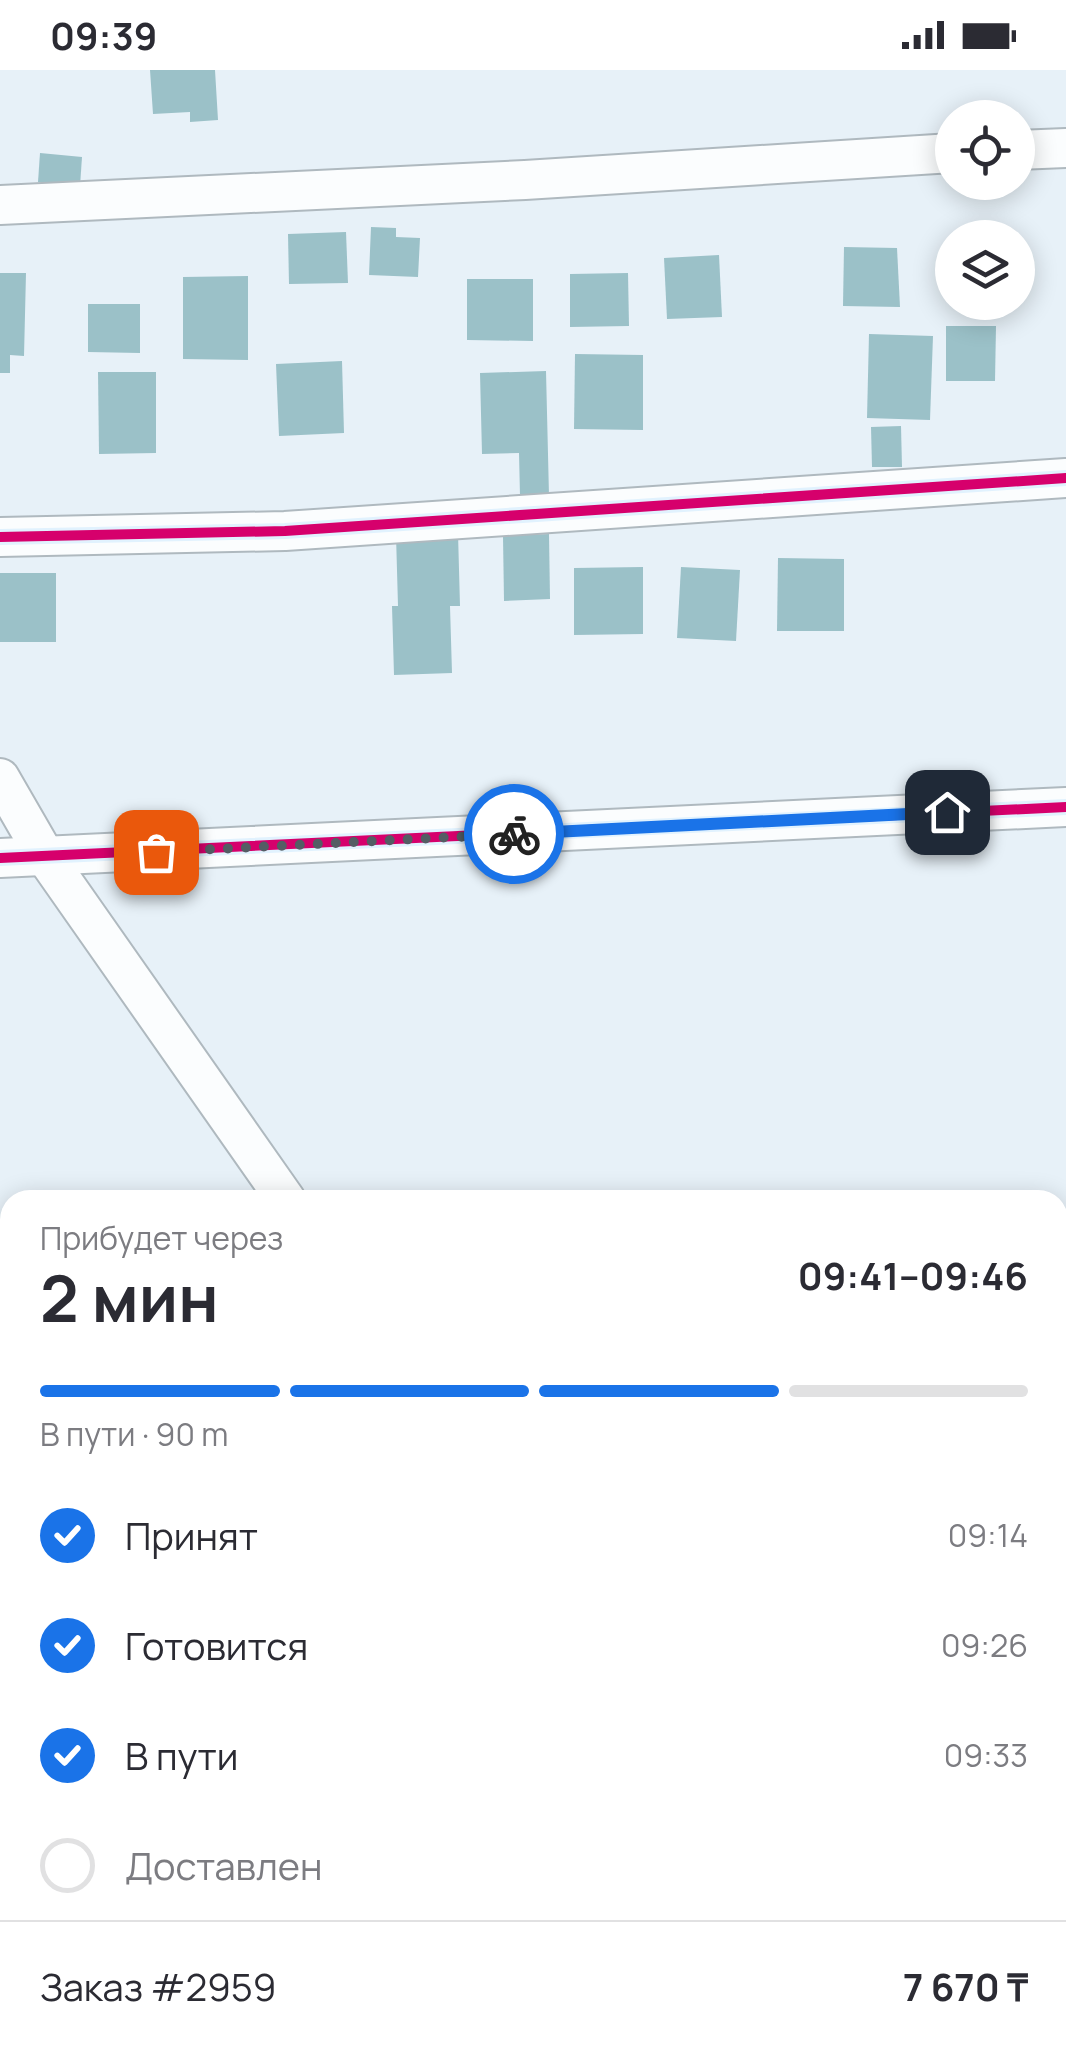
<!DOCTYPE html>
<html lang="ru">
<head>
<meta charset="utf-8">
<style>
	body { margin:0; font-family:Manrope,sans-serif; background:#f2f2f3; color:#2b2b33; height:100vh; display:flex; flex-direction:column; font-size:38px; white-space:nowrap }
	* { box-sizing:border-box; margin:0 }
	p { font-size:32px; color:#7c7c81 }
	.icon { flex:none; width:55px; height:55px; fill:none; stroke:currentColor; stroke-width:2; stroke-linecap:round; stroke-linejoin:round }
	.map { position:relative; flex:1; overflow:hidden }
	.details { position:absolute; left:0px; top:1120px; width:1068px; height:882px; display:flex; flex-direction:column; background:#fff; border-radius:30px 30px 0 0; box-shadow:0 5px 25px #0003 }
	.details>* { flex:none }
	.fabs { position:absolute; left:935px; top:30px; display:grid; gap:20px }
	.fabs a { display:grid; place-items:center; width:100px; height:100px; border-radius:50%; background:#fff; box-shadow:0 5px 25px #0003; font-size:50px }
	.pin { position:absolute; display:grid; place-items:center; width:85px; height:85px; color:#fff; margin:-42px; border-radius:20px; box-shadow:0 5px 15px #0006 }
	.courier { position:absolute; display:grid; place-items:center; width:100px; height:100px; margin:-50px; border:8px solid #1a73e8; border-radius:50%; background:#fff; color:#222; box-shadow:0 2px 12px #0007 }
	.head em { font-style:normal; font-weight:700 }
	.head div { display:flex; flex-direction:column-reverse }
	.head { display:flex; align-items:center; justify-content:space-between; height:170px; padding:0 40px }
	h1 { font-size:65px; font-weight:700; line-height:75px }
	.bar { display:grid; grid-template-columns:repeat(4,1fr); gap:15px 10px; align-content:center; height:120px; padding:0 40px }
	.bar i { height:12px; border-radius:8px; background:#e1e1e2 }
	.bar .on { background:#1a73e8 }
	.bar p { grid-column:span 4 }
	.line { display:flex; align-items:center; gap:25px; padding:0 40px; border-top:2px solid #e1e1e2 }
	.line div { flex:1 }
	ol { padding:0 40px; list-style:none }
	li { display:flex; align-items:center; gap:30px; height:110px }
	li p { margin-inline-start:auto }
	li .icon { padding:10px; border-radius:50%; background:#1a73e8; color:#fff; stroke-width:4 }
	li:last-child { color:#7c7c81 }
	li i { width:55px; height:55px; border:5px solid #e1e1e2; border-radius:50% }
	.status { display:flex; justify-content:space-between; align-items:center; height:70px; padding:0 50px; background:#fff; direction:ltr }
	.status svg { height:28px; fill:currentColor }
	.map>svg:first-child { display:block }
</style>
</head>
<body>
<div class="status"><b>09:39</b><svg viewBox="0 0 49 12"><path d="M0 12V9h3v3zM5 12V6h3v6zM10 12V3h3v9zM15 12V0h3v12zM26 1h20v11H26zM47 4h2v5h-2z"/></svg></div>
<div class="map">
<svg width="1066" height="2001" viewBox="0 0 1066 2001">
	<rect width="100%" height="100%" fill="#e7f1f8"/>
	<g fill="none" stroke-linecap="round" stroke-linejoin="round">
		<g stroke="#87f0e0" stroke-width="10">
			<polyline points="0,1329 10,1339"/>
			<polyline points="705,1992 714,2001"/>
		</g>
	</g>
	<g fill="#9bc1c8">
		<polygon points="150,0 215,0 218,50 190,52 190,42 153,44"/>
		<polygon points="40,83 82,87 80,116 38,112"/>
		<polygon points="371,157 396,158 396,167 420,168 418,207 369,205"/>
		<polygon points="346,162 348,213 289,214 288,164"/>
		<polygon points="844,177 897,178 900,237 843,236"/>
		<polygon points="719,185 722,247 667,249 664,188"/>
		<polygon points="0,203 26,203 24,286 10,285 10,303 0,303"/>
		<polygon points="628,203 629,256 570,257 570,204"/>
		<polygon points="248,206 248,290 183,289 183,207"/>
		<polygon points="467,209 533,209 533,271 467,270"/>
		<polygon points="88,234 140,234 140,283 88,282"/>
		<polygon points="946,256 996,256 995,311 946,311"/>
		<polygon points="869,264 933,266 930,350 867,348"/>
		<polygon points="575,284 643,285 643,360 574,359"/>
		<polygon points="342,291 344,363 279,366 276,294"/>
		<polygon points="546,301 549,426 520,426 519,383 482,384 480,303"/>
		<polygon points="98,302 156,302 156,383 99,384"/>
		<polygon points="901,356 902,397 872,397 871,357"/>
		<polygon points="458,463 460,536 450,536 452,603 394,605 392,536 398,536 396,465"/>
		<polygon points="549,464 550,529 504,531 503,466"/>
		<polygon points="778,488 844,489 844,561 777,561"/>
		<polygon points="643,497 643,564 574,565 574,498"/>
		<polygon points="681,497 740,500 736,571 677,568"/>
		<rect x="0" y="503" width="56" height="69"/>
		<polygon points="8,1743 10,1743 10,1879 0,1878 0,1798"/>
		<polygon points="0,1898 10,1899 10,1955 0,1954"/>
		<polygon points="182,1992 212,1992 210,2001 180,2001"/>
		<polygon points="227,1992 289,1992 286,2001 225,2001"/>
		<polygon points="304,1992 366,1992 364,2001 313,2001 303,1998"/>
		<polygon points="416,1992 478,1992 475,2001 413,2001"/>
		<polygon points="514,1992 579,1992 587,2001 522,2001"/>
	</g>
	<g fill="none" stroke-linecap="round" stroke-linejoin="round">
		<defs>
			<g id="street">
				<polyline points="1018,80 1066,78"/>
				<polyline points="0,135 525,110 952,83"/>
				<polyline points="0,467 285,461 1066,408"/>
				<polyline points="0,708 45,786 286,1130"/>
				<polyline points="0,788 1066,737"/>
				<polyline points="1058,1252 1066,1252"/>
				<polyline points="0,1394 10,1403"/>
				<polyline points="0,1686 10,1687"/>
				<polyline points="1058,1761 1066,1760"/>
				<polyline points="671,1992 680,2001"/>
				<polyline points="821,1992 831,2001"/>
			</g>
		</defs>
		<use href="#street" stroke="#afb9bf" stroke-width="42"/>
		<use href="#street" stroke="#fbfdfe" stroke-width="38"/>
		<defs>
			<g id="cycleway">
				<polyline points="0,467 285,461 1066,408"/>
				<polyline points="0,788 1066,737"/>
			</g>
		</defs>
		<use href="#cycleway" stroke="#e1f2fe" stroke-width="16"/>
		<use href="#cycleway" stroke="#d6006c" stroke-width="10"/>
	</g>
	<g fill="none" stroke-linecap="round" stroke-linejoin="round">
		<polyline stroke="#545d64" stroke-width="10" stroke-dasharray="0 18" points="156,782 514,764"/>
		<polyline stroke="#1a73e8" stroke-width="12" points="514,764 947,742"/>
	</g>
</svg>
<div class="fabs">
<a><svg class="icon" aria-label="locate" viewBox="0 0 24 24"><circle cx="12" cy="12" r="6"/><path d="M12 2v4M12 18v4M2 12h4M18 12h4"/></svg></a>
<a><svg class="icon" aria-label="layers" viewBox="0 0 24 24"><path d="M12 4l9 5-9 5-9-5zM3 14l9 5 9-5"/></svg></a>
</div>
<div class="pin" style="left:156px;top:782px;background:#ea580c"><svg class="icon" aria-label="bag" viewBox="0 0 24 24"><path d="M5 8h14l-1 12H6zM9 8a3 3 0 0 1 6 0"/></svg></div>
<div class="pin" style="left:947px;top:742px;background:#1f2937"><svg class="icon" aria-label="home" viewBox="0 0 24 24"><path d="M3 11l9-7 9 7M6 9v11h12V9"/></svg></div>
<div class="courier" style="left:514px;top:764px"><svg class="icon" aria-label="bike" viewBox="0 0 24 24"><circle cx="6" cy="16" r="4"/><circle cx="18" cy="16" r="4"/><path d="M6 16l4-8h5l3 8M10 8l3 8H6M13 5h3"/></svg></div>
<section class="details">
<div class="head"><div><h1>2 мин</h1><p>Прибудет через</p></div><em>09:41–09:46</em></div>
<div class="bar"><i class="on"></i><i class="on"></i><i class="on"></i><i></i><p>В пути · 90 m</p></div>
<ol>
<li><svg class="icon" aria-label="check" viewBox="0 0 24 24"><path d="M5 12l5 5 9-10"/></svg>Принят<p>09:14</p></li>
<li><svg class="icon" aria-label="check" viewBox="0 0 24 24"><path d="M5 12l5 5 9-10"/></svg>Готовится<p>09:26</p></li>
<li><svg class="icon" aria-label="check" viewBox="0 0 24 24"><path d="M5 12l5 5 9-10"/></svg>В пути<p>09:33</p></li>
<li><i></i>Доставлен</li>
</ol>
<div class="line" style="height:130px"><div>Заказ #2959</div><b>7 670 ₸</b></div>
</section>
</div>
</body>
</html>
